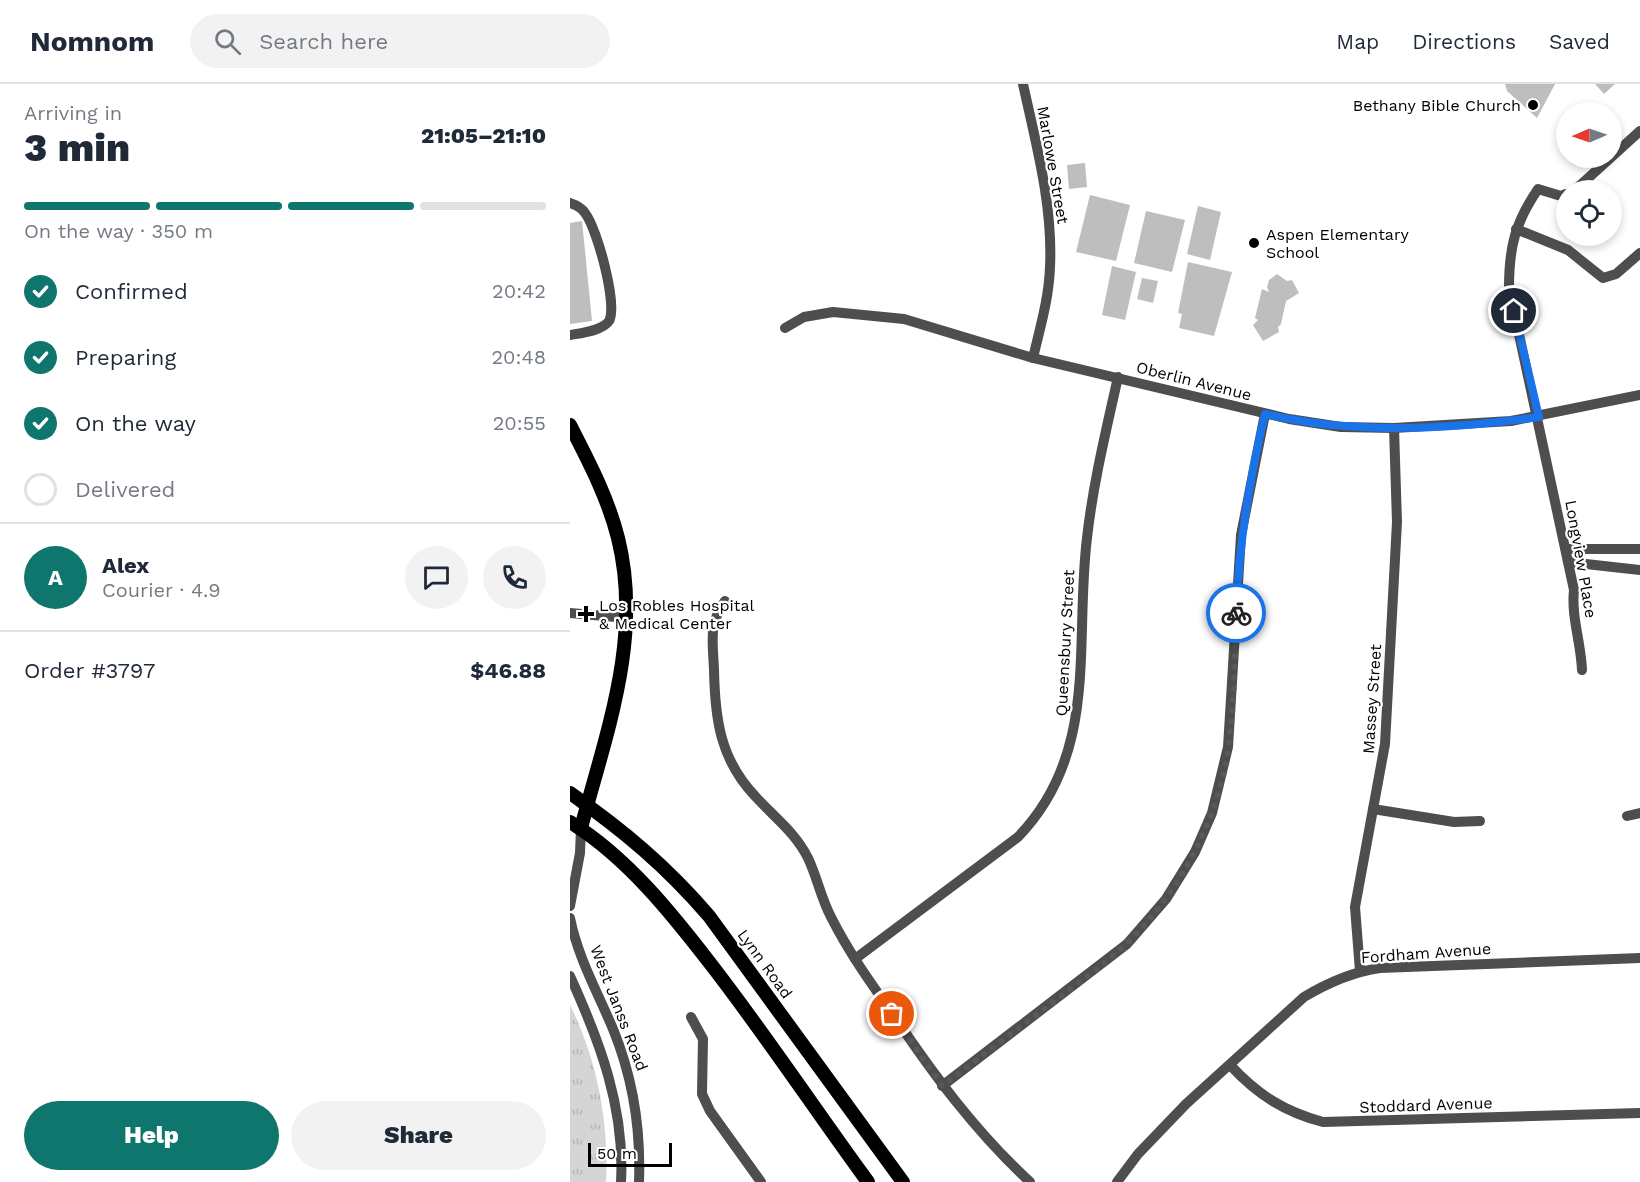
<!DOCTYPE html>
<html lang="en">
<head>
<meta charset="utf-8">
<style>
	body { margin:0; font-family:"Work Sans",sans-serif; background:#f2f2f3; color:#1f2937; height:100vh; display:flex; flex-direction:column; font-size:22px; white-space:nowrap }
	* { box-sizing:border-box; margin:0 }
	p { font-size:20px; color:#747a83 }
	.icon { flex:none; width:33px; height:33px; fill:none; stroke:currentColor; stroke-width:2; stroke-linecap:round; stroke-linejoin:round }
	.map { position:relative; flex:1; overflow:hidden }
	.drawer { display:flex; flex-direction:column; background:#fff; width:570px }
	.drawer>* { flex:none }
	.needle { width:39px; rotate:268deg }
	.controls { position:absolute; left:986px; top:18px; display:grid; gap:12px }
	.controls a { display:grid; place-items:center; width:66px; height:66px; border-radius:50%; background:#fff; box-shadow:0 3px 9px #0003; font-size:30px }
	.scale { position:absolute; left:18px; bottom:15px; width:84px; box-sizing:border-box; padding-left:6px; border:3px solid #000; border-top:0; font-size:16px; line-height:21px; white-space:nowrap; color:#000; -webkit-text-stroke:4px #fff; paint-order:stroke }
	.pin { position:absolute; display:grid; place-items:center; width:51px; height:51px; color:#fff; margin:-26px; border:3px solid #fff; border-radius:50%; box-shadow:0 2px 6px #0007 }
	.courier { position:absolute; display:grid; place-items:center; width:60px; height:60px; margin:-30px; border:4px solid #1a73e8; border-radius:50%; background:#fff; color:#222; box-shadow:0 2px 8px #0007 }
	.headline em { font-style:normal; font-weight:800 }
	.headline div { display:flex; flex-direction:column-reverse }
	.headline { display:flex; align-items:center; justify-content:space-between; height:102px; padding:0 24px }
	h1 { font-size:39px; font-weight:800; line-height:45px }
	.bar { display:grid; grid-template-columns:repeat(4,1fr); gap:9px 6px; align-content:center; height:72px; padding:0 24px }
	.bar i { height:8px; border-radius:4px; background:#e0e1e3 }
	.bar .current { background:#0f766e }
	.bar p { grid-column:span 4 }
	.line { display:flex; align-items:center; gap:15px; padding:0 24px; border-top:2px solid #e0e1e3 }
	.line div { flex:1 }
	.round { display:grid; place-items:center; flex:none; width:63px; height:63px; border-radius:32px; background:#f2f2f3 }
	ol { padding:0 24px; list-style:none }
	li { display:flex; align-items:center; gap:18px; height:66px }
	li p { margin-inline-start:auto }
	li .icon { padding:6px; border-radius:50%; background:#0f766e; color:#fff; stroke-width:4 }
	li:last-child { color:#747a83 }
	li i { width:33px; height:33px; border:3px solid #e0e1e3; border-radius:50% }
	.primary-button { display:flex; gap:12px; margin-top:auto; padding:12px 24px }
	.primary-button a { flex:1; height:69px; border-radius:36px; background:#0f766e; color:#fff; font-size:24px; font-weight:800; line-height:69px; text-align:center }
	.primary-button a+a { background:#f2f2f3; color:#1f2937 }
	header { display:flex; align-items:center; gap:36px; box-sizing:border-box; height:84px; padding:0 30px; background:#fff; border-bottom:2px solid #e0e1e3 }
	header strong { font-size:28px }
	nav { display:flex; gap:33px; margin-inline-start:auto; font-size:21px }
	.search { width:420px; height:54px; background:#f2f2f3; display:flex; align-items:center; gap:15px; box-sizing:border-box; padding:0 21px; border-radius:33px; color:#747a83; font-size:22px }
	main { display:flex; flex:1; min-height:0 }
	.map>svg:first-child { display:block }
</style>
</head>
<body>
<header>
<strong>Nomnom</strong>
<div class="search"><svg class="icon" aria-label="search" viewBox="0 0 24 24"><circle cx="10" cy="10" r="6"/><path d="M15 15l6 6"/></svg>Search here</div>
<nav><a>Map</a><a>Directions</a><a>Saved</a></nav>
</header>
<main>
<section class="drawer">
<div class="headline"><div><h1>3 min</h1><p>Arriving in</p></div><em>21:05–21:10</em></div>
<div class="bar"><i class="current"></i><i class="current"></i><i class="current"></i><i></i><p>On the way · 350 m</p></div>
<ol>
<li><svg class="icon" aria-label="check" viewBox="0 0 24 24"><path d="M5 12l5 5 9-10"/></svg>Confirmed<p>20:42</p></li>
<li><svg class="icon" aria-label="check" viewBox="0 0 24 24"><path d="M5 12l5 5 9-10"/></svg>Preparing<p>20:48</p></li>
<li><svg class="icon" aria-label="check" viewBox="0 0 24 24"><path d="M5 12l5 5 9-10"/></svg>On the way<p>20:55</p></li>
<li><i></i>Delivered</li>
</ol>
<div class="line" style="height:108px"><b class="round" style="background:#0f766e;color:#fff">A</b><div><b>Alex</b><p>Courier · 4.9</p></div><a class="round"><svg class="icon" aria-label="chat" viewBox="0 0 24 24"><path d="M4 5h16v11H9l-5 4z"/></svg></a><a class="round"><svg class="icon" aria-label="phone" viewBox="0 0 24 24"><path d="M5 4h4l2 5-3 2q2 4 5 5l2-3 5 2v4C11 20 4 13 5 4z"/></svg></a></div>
<div class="line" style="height:78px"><div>Order #3797</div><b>$46.88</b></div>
<div class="primary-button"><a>Help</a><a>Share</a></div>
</section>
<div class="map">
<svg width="1070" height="1098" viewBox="0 0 1070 1098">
	<defs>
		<pattern id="grass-tufts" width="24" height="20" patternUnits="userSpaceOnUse" patternTransform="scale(1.5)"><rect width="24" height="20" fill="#d5d5d5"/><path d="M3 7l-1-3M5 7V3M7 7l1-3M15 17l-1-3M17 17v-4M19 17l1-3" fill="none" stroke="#b5b5b5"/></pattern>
	</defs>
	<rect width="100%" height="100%" fill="#fff"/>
	<path fill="url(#grass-tufts)" d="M0,921C27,975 39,1038 36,1098H0Z"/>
	<g fill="#bebebe">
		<polygon points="935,0 985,0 967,34 937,7"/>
		<polygon points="1025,0 1045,0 1034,10"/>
		<polygon points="515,79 517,103 499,105 497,81"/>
		<polygon points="520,111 560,121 546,177 506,168"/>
		<polygon points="628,122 651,128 640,176 617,170"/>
		<polygon points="576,127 615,136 602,188 564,179"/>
		<polygon points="12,137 22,237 0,240 0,139"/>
		<polygon points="618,178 662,188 644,252 609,244 612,230 608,229"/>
		<polygon points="542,182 566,188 555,236 532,231"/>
		<polygon points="707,190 717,197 722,196 729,209 716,217 711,240 708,243 709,248 693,257 683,241 688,236 685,234 692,205 699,208 697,203 699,196"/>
		<polygon points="572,194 588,197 583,219 567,215"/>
	</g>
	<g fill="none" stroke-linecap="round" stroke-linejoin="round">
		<g stroke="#4e4e4e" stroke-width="10">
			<path d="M453,0C466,60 483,121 480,183C479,214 470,244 463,274"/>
			<polyline points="1005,106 1070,47"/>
			<path d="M996,110L991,112L968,105C945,139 939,163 939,204L1004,506C1001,532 1011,559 1012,586"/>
			<path d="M0,119C6,121 11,123 15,129C27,144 48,221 39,237C32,247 11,249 0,251"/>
			<polyline points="946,145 998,166 1033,194 1046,190 1070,169"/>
			<polyline points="215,244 234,233 263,228 334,235 463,274 719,335 771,343 824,344 941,337 1070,311"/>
			<polyline points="996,465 1070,465"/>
			<polyline points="998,478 1070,486"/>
			<path d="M155,517C138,541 143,558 144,586C145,635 150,675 185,712C204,733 225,748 238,774C247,793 251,814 261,833C278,867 300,898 322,929C363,990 405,1047 460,1098"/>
			<polyline points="0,529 57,534"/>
			<polyline points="803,725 884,738 910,737"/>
			<polyline points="1057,732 1070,729"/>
			<polyline points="0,822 10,769 11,744"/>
			<path d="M0,834C8,874 28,909 43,945C63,994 71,1045 69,1098"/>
			<path d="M285,875L448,753C530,668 504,560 517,454C523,400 536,347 548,293"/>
			<polyline points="790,887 785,823 815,660 827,438 824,344"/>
			<path d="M0,892C30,958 55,1024 51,1098"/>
			<polyline points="121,933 133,955 132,1010 140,1027 191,1098"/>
			<path d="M661,982C688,1011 715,1028 753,1038L1070,1029"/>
			<polyline points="372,1002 557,860 596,815 625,768 642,729 658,663 671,451 695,330"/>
			<path d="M547,1098L568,1070L616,1020L734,913C759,898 782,888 810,884L1070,874"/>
		</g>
		<g stroke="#000" stroke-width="14">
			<path d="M0,341C19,378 38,414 48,454C73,554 36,649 11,744"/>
			<path d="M0,709C54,747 96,782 139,832L333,1098"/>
			<path d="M0,738C57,773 103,831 143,883C197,953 246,1027 298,1098"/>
		</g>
	</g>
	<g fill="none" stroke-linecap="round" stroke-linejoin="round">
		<path stroke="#595959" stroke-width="6" stroke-dasharray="0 10.8" d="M322,930L372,1002C408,975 445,947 481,920C506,900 533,882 556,860C605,813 638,754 654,688C664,643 665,576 666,529"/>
		<path stroke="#1a73e8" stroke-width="8" d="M666,529C669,461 679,396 695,330C784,351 879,345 969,333L944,227"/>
	</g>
	<g fill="#000" stroke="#fff" stroke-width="2">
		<circle cx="963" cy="21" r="6"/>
		<circle cx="684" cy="159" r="6"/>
		<path d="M13 521h6v6h6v6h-6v6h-6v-6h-6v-6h6z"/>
	</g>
	<g text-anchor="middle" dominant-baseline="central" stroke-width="4.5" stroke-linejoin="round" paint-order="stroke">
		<g font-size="16" fill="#000" stroke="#fff" text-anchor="start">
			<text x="951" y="21" text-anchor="end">Bethany Bible Church</text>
			<text x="696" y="150">Aspen Elementary<tspan x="696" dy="18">School</tspan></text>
			<text x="29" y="521">Los Robles Hospital<tspan x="29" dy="18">&amp; Medical Center</tspan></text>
		</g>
		<g font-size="16" fill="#000" stroke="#fff">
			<text transform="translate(483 81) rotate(80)">Marlowe Street</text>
			<text transform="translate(624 297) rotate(14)">Oberlin Avenue</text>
			<text transform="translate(1011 475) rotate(80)">Longview Place</text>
			<text transform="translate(495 559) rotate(-87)">Queensbury Street</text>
			<text transform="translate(802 615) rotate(-86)">Massey Street</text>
			<text transform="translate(856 869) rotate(-4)">Fordham Avenue</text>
			<text transform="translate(195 880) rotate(54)">Lynn Road</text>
			<text transform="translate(49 924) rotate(69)">West Janss Road</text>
			<text transform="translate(856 1021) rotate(-2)">Stoddard Avenue</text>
		</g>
	</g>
</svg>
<div class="controls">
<a><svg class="needle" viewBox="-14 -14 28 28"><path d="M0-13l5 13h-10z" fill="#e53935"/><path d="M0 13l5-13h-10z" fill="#747a83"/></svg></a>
<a><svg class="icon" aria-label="locate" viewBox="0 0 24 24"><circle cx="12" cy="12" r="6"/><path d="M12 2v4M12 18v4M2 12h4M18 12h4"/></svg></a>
</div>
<div class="scale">50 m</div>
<div class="pin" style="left:322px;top:930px;background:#ea580c"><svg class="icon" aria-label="bag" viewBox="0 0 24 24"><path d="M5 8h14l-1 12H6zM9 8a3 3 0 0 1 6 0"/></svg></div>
<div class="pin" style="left:944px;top:227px;background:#1f2937"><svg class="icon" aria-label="home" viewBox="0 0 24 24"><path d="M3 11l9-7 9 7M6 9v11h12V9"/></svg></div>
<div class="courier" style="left:666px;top:529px"><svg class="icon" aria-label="bike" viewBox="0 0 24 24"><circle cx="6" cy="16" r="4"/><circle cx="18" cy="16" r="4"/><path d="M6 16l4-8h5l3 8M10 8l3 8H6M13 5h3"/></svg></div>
</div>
</main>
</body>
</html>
